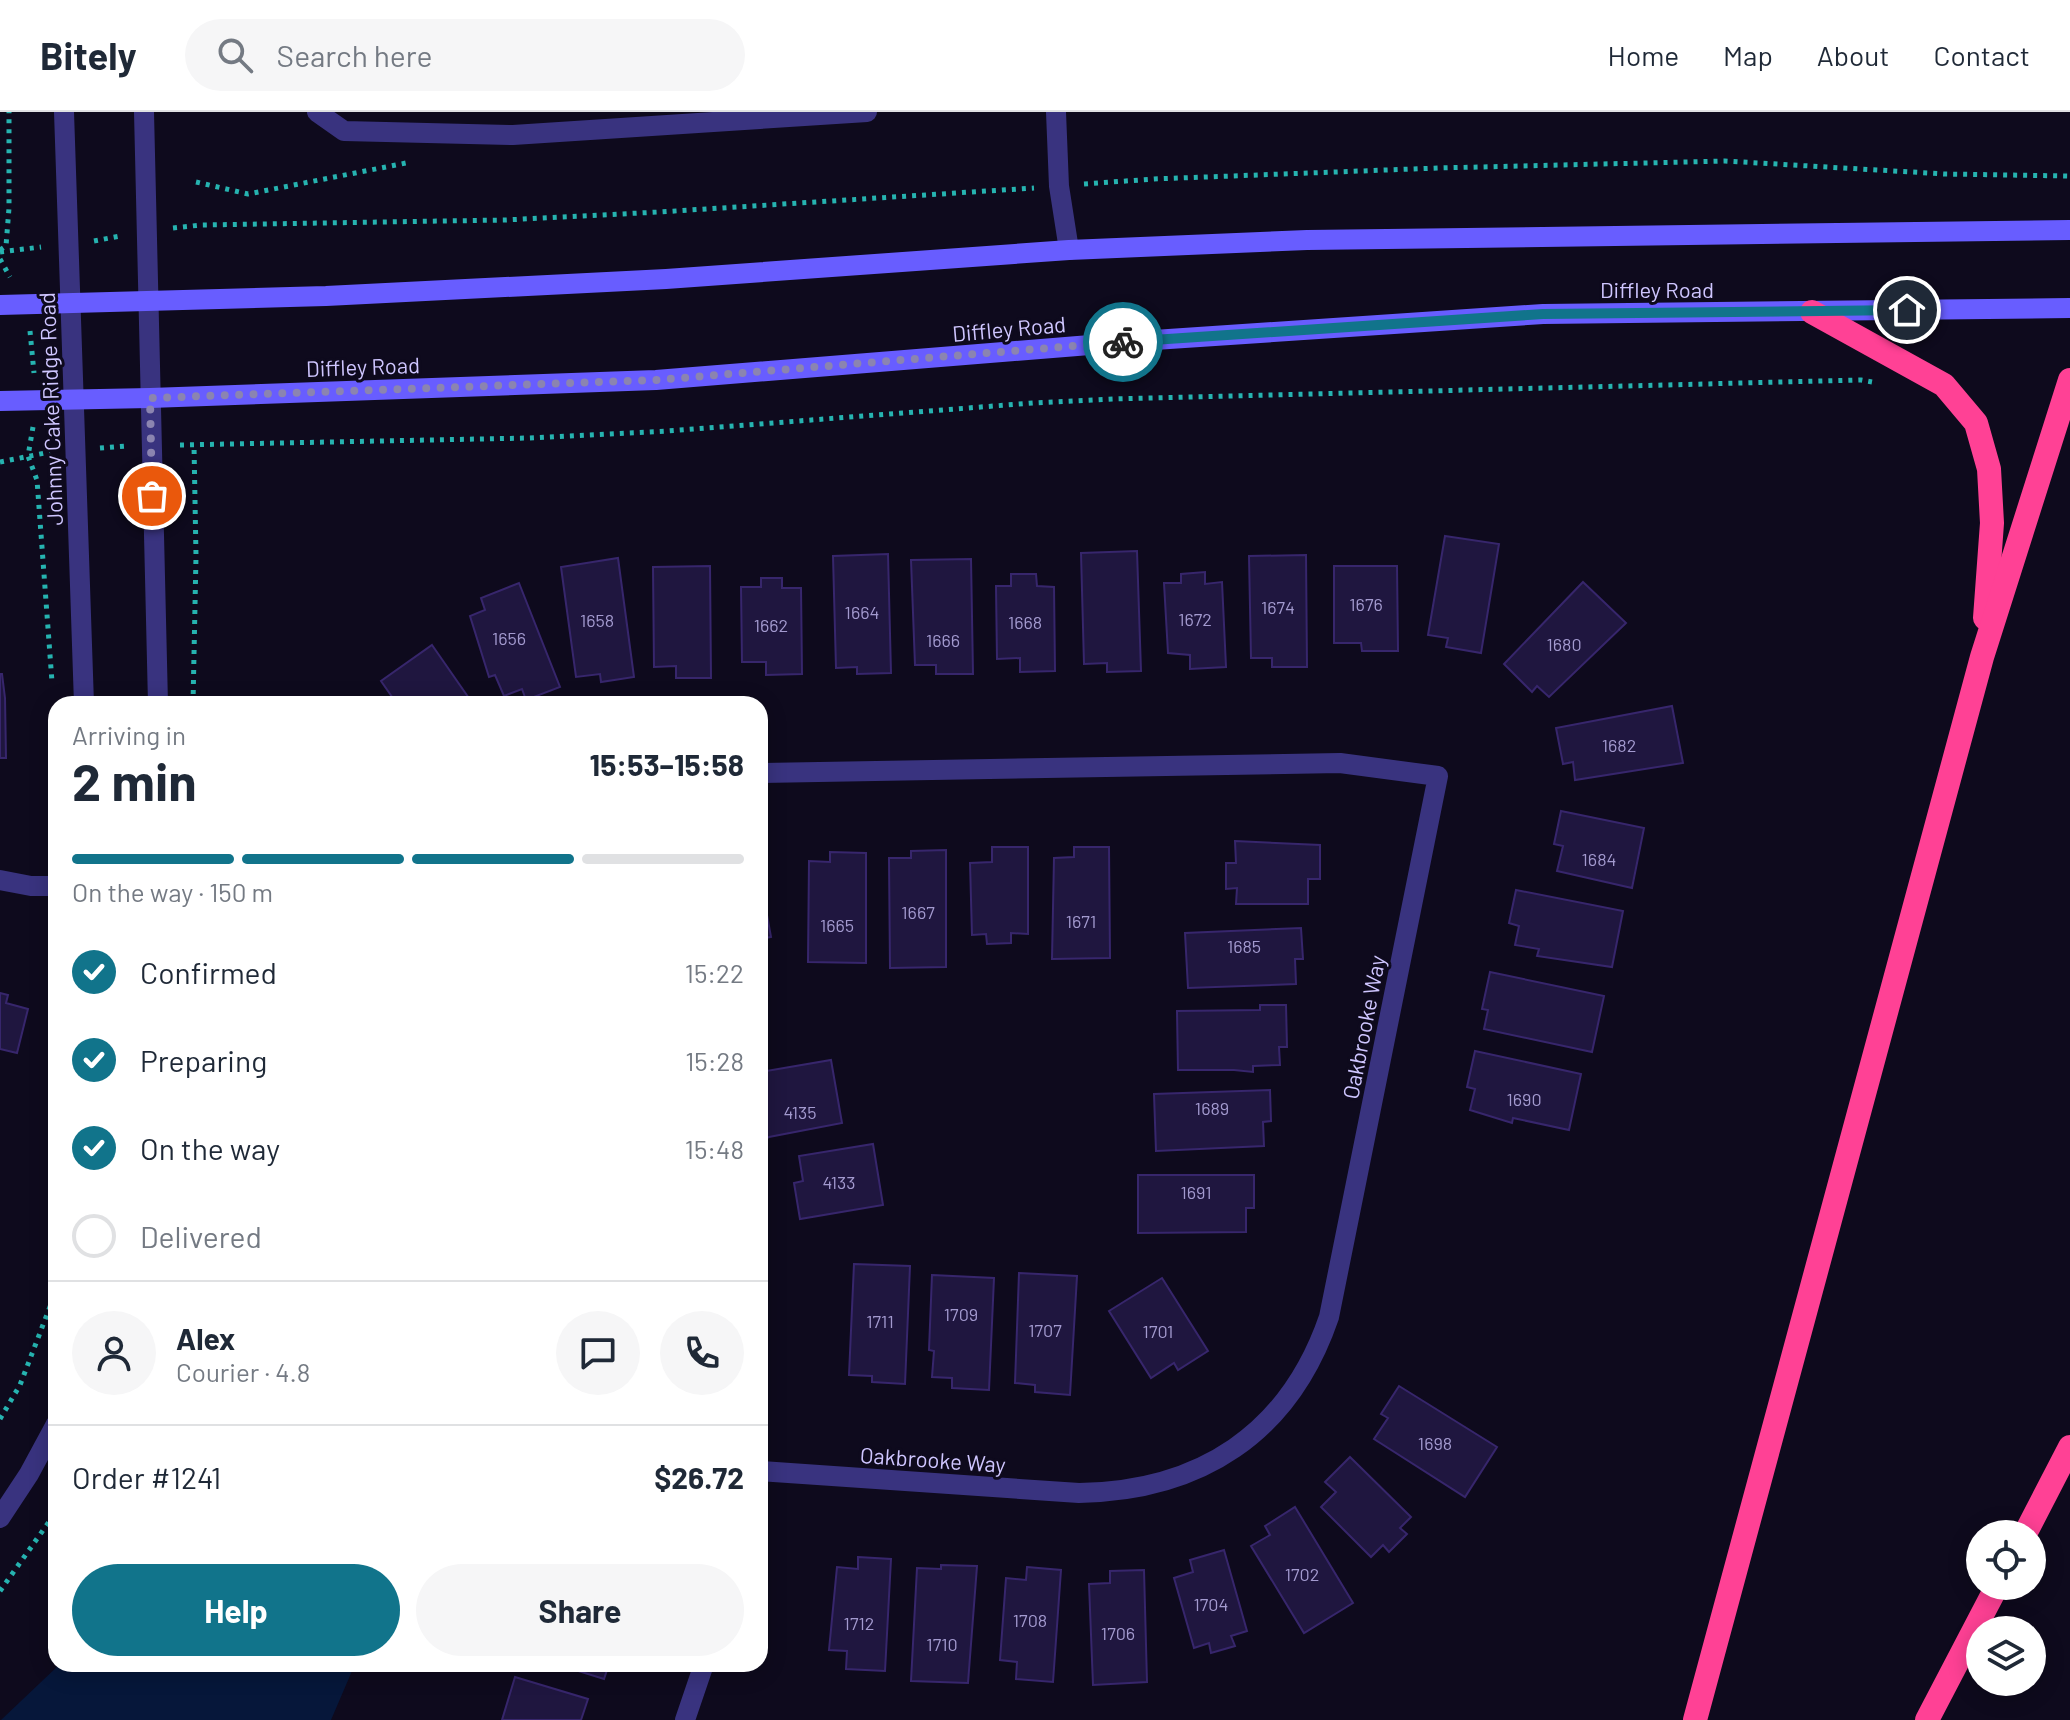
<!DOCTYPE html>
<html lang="en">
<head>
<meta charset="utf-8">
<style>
	body { margin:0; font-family:Barlow,sans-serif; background:#f6f6f7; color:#1f2937; height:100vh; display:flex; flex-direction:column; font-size:30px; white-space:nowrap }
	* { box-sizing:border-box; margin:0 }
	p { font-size:26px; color:#747a83 }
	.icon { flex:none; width:44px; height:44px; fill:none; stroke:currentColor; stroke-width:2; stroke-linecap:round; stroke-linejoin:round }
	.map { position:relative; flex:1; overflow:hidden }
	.drawer { position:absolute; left:48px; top:584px; width:720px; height:976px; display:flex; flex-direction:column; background:#fff; border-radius:24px; box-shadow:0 4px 20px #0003 }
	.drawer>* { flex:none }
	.tools { position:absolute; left:1966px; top:1408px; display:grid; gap:16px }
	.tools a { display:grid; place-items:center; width:80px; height:80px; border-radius:50%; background:#fff; box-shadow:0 4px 20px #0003; font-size:40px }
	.pin { position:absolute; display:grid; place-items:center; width:68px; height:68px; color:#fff; margin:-34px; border:4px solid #fff; border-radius:50%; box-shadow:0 2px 8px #0007 }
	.courier { position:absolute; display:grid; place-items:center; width:80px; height:80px; margin:-40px; border:6px solid #11748b; border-radius:50%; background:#fff; color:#222; box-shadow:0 2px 10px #0007 }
	.head em { font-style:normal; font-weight:700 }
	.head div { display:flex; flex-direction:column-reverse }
	.head { display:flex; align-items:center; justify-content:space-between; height:136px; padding:0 24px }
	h1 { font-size:52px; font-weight:700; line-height:60px }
	.bar { display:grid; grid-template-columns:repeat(4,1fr); gap:12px 8px; align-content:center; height:96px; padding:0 24px }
	.bar i { height:10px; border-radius:6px; background:#e0e1e3 }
	.bar .on { background:#11748b }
	.bar p { grid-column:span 4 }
	.line { display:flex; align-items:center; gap:20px; padding:0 24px; border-top:2px solid #e0e1e3 }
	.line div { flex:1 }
	.round { display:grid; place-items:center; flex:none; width:84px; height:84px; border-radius:42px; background:#f6f6f7 }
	ol { padding:0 24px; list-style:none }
	li { display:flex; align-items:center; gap:24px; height:88px }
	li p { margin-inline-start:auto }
	li .icon { padding:8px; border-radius:50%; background:#11748b; color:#fff; stroke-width:4 }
	li:last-child { color:#747a83 }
	li i { width:44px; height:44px; border:4px solid #e0e1e3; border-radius:50% }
	.cta { display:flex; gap:16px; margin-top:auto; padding:16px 24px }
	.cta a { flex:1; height:92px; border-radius:48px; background:#11748b; color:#fff; font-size:32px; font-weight:700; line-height:92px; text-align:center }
	.cta a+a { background:#f6f6f7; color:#1f2937 }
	header { display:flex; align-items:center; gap:48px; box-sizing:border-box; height:112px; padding:0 40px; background:#fff; border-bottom:2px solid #e0e1e3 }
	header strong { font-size:38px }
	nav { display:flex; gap:44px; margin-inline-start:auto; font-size:28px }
	.search { width:560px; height:72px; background:#f6f6f7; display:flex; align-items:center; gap:20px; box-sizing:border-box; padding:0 28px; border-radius:44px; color:#747a83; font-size:30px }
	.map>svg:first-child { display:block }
</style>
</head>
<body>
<header>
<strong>Bitely</strong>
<div class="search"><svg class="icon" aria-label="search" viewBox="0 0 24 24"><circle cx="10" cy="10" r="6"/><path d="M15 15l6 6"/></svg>Search here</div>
<nav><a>Home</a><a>Map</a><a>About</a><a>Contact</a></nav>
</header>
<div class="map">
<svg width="2070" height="1608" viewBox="0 0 2070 1608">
	<rect width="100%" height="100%" fill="#0e0a1d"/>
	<polygon fill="#06173a" points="60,1552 355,1552 331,1608 1,1608"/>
	<g fill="#1f163f" stroke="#37266c" stroke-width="2">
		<polygon points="1445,424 1499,432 1481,541 1446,535 1448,526 1428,523"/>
		<polygon points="1137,439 1141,559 1107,560 1107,551 1084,552 1081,441"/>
		<polygon points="888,442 891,561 857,562 857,555 836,556 833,444"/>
		<polygon points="1306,443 1307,555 1272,555 1272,546 1251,546 1249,444"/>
		<polygon points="618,446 634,565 601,570 600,562 576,565 561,455"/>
		<polygon points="971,447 973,562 936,562 936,553 915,553 911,448"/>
		<polygon points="710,454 711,566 676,566 676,554 654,555 653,455"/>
		<polygon points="1334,454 1397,454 1398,539 1362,539 1361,531 1334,531"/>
		<polygon points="1205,460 1205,472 1222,470 1226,555 1190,557 1190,543 1168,541 1164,471 1181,471 1181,462"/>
		<polygon points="1011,462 1036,462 1037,474 1054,475 1055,559 1020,560 1020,546 997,547 996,474 1011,474"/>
		<polygon points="761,466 782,466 782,476 801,476 802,562 766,563 766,550 742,550 741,475 761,475"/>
		<polygon points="1583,470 1626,511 1549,585 1537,574 1532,580 1504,552"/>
		<polygon points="519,471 560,575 526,588 522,577 504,584 495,563 489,565 470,504 485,498 481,486"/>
		<polygon points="432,533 473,592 397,592 381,569"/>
		<polygon points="0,562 2,562 5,586 6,646 0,646"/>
		<polygon points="1672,594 1683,651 1575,668 1573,650 1563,652 1556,616"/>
		<polygon points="1561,699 1644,716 1632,776 1557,759 1563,734 1554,732"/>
		<polygon points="1235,729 1320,733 1320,767 1308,767 1308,792 1236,792 1237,776 1226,777 1226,751 1236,751"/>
		<polygon points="992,735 1028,735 1028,822 1011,821 1011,831 987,832 986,822 972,823 970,751 992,750"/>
		<polygon points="1074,735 1109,735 1110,846 1052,847 1054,746 1074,745"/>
		<polygon points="946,738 946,855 890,856 889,746 911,746 911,739"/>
		<polygon points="830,740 866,741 866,851 808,850 809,749 830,750"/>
		<polygon points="760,765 771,825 760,827"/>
		<polygon points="1516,778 1623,799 1612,855 1537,844 1539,837 1515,833 1519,814 1509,811"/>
		<polygon points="1301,816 1303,847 1295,847 1296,872 1188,876 1185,821"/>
		<polygon points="1490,860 1604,884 1592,940 1484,917 1488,898 1482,897"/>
		<polygon points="0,881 8,883 6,891 28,897 17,941 0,937"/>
		<polygon points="1260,893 1286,893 1287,935 1279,935 1280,953 1253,954 1253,960 1234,958 1178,958 1177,899 1260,898"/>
		<polygon points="1475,939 1581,962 1569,1018 1513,1006 1512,1011 1470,998 1475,977 1467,975"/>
		<polygon points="831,948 842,1011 769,1025 761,1029 760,988 763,988 760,960"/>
		<polygon points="1270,978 1271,1009 1263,1010 1264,1034 1156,1039 1154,982"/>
		<polygon points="873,1032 883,1093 800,1107 794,1071 803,1069 799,1044"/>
		<polygon points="1138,1063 1254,1063 1254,1096 1246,1096 1246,1120 1138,1121"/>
		<polygon points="854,1152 910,1154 905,1272 872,1270 872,1264 849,1263"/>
		<polygon points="1019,1161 1077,1164 1070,1283 1035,1280 1035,1273 1015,1271"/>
		<polygon points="932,1163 994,1166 989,1278 952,1276 952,1266 932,1265 934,1239 929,1238"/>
		<polygon points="1162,1166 1208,1239 1178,1258 1174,1251 1151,1266 1109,1199"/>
		<polygon points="1399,1274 1497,1335 1465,1385 1374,1327 1388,1306 1381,1302"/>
		<polygon points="1350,1345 1411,1405 1400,1416 1407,1422 1389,1440 1383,1433 1371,1445 1321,1395 1336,1380 1325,1370"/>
		<polygon points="1295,1395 1353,1491 1304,1521 1251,1434 1270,1423 1265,1414"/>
		<polygon points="1224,1438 1247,1519 1231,1524 1235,1534 1211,1541 1209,1531 1194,1536 1174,1466 1193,1460 1190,1448"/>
		<polygon points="858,1445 891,1447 885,1559 846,1557 847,1539 829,1538 837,1455 858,1457"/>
		<polygon points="941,1453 977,1454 968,1571 911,1569 917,1456 941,1457"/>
		<polygon points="1027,1455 1061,1458 1053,1570 1016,1567 1017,1550 1000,1548 1006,1466 1026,1468"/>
		<polygon points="1144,1458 1147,1570 1093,1573 1089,1472 1110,1471 1110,1459"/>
		<polygon points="556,1552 609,1552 604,1567"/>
		<polygon points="515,1565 588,1587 581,1608 502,1608"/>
	</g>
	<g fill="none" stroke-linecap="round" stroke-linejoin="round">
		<g stroke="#26b3b0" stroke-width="5" stroke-dasharray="4 6" stroke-linecap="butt">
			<polyline points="196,70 248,82 406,51"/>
			<polyline points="1084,72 1154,67 1438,56 1725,49 1945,62 2070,64"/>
			<polyline points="173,116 201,113 505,108 659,100 1034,76"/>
			<polyline points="94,129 120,124"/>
			<polyline points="0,138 6,134 9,96 9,0"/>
			<polyline points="0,140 41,135"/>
			<polyline points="0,147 10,165"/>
			<polyline points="30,219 34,261"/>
			<polyline points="33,315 28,344 37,368 52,570"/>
			<polyline points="180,333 529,326 668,319 1033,291 1113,287 1861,268 1872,270"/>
			<polyline points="100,336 126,334"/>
			<polyline points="0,350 50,340"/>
			<polyline points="193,592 196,444 194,333"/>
			<polyline points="54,596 56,623"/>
			<polyline points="0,1307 20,1273 56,1179"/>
			<polyline points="0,1479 56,1400"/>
		</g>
		<polyline stroke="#39337f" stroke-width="20" points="317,0 344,19 513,23 867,0"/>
		<g stroke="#39337f" stroke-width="20">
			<polyline points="1056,0 1059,74 1069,138"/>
			<path d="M760,661L1340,651L1438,664L1329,1205C1289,1322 1200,1379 1079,1381L760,1359"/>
			<polyline points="0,768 31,774 56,774"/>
			<polyline points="685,1608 704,1552"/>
		</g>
		<g stroke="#39337f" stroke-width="20">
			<polyline points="64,0 84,592"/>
			<polyline points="144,0 158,592"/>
			<polyline points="0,1406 29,1362 56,1312"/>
		</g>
		<g stroke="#685dff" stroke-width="20">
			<polyline points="0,193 326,184 666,167 1069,138 1307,128 2070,118"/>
			<polyline points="0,289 150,286 656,268 1139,229 1543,202 2070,196"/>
		</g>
		<g stroke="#ff4195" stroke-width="24">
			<polyline points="1812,200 1944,273 1976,311 1989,357 1992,411 1985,506"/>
			<polyline points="2025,1422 2070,1335"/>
			<polyline points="1695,1608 1982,545 2070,268"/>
			<polyline points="1927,1608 1997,1474"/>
		</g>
	</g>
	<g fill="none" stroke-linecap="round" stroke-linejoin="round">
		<polyline stroke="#8b84b0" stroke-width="8" stroke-dasharray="0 14.4" points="152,384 150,286 656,268 1123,230"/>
		<polyline stroke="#11748b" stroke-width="10" points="1123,230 1543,202 1907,198"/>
	</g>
	<g text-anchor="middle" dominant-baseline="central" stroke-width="6" stroke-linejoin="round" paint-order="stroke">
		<g font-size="18" fill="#a39acf">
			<text x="1366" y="492">1676</text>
			<text x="1278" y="495">1674</text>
			<text x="862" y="500">1664</text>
			<text x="1195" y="507">1672</text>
			<text x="597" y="508">1658</text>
			<text x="1025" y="510">1668</text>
			<text x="771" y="513">1662</text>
			<text x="509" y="526">1656</text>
			<text x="943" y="528">1666</text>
			<text x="1564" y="532">1680</text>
			<text x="1619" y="633">1682</text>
			<text x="1599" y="747">1684</text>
			<text x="918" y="800">1667</text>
			<text x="1081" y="809">1671</text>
			<text x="837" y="813">1665</text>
			<text x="1244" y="834">1685</text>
			<text x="1524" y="987">1690</text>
			<text x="1212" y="996">1689</text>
			<text x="800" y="1000">4135</text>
			<text x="839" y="1070">4133</text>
			<text x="1196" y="1080">1691</text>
			<text x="961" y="1202">1709</text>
			<text x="880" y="1209">1711</text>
			<text x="1045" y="1218">1707</text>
			<text x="1158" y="1219">1701</text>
			<text x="1435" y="1331">1698</text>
			<text x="1302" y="1462">1702</text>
			<text x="1211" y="1492">1704</text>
			<text x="1030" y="1508">1708</text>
			<text x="859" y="1511">1712</text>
			<text x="1118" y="1521">1706</text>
			<text x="942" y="1532">1710</text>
		</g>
		<g font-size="22" fill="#cfc6ff" stroke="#0e0a1d">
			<text x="1657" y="177">Diffley Road</text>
			<text transform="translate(1009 216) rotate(-5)">Diffley Road</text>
			<text transform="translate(363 254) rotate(-2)">Diffley Road</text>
			<text transform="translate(50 297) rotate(-92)">Johnny Cake Ridge Road</text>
			<text transform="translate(1363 915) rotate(-79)">Oakbrooke Way</text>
			<text transform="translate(933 1347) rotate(4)">Oakbrooke Way</text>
		</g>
	</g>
</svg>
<div class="tools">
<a><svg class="icon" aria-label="locate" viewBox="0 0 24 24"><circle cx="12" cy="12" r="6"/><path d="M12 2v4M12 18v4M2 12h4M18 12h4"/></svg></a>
<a><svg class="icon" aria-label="layers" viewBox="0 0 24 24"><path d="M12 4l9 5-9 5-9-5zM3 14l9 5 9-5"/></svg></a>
</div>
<div class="pin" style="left:152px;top:384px;background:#ea580c"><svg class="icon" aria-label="bag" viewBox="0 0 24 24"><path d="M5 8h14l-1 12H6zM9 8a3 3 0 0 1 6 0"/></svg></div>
<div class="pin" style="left:1907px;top:198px;background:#1f2937"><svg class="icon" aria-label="home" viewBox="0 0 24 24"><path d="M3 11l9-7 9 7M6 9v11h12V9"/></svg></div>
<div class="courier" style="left:1123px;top:230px"><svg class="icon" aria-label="bike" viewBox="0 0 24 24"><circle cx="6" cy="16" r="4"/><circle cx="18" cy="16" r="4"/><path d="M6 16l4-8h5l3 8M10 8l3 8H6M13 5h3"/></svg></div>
<section class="drawer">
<div class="head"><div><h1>2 min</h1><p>Arriving in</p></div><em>15:53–15:58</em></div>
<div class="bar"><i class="on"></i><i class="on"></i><i class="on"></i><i></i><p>On the way · 150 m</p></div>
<ol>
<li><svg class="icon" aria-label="check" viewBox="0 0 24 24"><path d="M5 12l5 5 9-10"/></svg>Confirmed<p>15:22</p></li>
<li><svg class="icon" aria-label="check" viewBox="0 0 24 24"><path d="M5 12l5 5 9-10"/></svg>Preparing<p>15:28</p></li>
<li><svg class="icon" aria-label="check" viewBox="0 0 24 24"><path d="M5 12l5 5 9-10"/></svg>On the way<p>15:48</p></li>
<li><i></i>Delivered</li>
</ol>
<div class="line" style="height:144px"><a class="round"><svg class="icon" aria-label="person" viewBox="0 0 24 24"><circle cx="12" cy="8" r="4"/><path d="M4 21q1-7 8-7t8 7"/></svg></a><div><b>Alex</b><p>Courier · 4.8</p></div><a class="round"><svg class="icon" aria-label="chat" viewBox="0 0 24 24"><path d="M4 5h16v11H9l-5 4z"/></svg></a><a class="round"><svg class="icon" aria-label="phone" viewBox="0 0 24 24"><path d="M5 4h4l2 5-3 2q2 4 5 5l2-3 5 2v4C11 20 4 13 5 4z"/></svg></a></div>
<div class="line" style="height:104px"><div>Order #1241</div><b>$26.72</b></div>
<div class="cta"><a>Help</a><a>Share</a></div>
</section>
</div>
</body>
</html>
